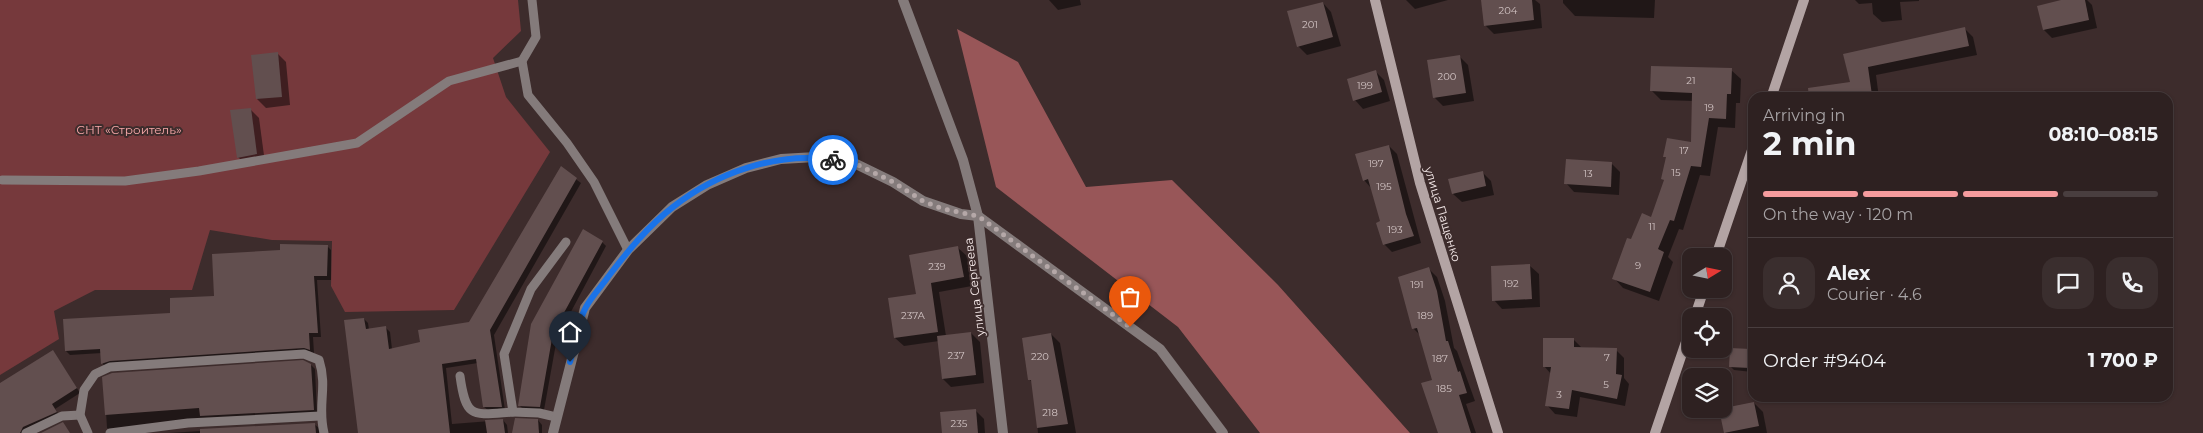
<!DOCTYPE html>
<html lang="en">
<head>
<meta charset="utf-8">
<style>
	body { margin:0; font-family:Montserrat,sans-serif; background:#3a2e2e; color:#f1f3f6; height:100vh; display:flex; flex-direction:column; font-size:19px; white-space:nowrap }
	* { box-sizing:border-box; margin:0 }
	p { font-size:16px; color:#a7a3a5 }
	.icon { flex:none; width:28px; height:28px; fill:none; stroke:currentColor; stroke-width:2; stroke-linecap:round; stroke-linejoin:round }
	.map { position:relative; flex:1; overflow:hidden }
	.drawer { position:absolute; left:1748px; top:92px; width:425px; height:310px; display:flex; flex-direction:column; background:#2e2121; border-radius:15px; box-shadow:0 1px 4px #0004,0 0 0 1px #493e3f }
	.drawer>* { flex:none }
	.needle { width:32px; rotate:80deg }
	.fabs { position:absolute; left:1682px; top:248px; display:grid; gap:10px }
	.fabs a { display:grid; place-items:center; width:50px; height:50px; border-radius:10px; background:#2e2121; box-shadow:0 1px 4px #0004,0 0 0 1px #493e3f; font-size:25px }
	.pin { position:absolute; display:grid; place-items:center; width:42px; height:42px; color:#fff; margin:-51px -21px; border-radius:50% 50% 50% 0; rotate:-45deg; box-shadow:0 0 5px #0007 }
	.pin .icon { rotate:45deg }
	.courier { position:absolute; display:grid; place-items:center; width:50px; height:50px; margin:-25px; border:4px solid #1a73e8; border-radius:50%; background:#fff; color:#222; box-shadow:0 1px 6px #0007 }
	.overview em { font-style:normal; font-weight:700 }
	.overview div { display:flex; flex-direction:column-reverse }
	.overview { display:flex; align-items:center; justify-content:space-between; height:85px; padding:0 15px }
	h1 { font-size:32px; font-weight:700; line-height:38px }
	.bar { display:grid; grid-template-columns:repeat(4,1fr); gap:8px 5px; align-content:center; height:60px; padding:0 15px }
	.bar i { height:6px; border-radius:4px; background:#493e3f }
	.bar .on { background:#f59b9d }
	.bar p { grid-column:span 4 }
	.line { display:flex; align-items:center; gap:12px; padding:0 15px; border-top:1px solid #493e3f }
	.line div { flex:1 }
	.round { display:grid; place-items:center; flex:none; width:52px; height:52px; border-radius:15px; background:#3a2e2e }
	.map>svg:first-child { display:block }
</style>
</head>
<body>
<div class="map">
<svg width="2203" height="433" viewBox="0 0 2203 433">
	<rect width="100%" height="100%" fill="#3d2c2c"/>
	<polygon fill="#76393c" points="0,0 518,0 521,31 493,58 506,97 550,152 454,310 345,312 331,286 332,241 272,240 210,230 192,290 95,290 54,311 59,339 0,375"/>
	<polygon fill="#985658" points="957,29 1018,62 1086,187 1172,180 1278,285 1410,433 1260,433 1178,327 996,187"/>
	<g fill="#0007">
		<polygon points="1049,0 1080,0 1081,5 1058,10"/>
		<polygon points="1406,0 1448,0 1415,9"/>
		<polygon points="1493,0 1535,0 1540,4 1542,28 1494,34 1485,25"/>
		<polygon points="1563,0 1655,0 1654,18 1575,16 1563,3"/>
		<polygon points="1855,0 1919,0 1919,1 1900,2 1902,20 1882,22 1873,14 1872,3 1859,4"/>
		<polygon points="2067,0 2087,0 2092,5 2097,28 2052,38 2044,30"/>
		<polygon points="1323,3 1331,12 1341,46 1307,55 1298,46"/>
		<polygon points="1964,28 1973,37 1977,55 1876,75 1879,98 1829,98 1851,83 1845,55"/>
		<polygon points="277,53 286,62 290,105 266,108 257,99"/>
		<polygon points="1459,56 1468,65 1474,101 1443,106 1435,98"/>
		<polygon points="1731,70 1741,79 1740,103 1736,103 1735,128 1718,127 1710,176 1700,175 1683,230 1679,229 1668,257 1673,262 1659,301 1623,288 1614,278 1631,241 1652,218 1665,181 1662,178 1667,158 1665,156 1692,143 1693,101 1661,100 1652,91"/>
		<polygon points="1376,72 1384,80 1390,101 1363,109 1355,100"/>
		<polygon points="250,109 259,118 265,163 247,166 238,157"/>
		<polygon points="1389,146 1397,154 1421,243 1392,252 1384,244 1381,222 1371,188 1364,180"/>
		<polygon points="1612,164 1620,172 1619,195 1574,192 1566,183"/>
		<polygon points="561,168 581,183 494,335 505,410 489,411 484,407 478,363 446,368 452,424 503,420 507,425 508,433 360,433 364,319 368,323 369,330 386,328 390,332 392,349 422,343 470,323"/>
		<polygon points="1482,172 1491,181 1494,195 1462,202 1453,194"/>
		<polygon points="602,242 606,246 557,338 544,410 524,410 520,406 533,325"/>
		<polygon points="327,246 331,250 331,280 317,280 321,337 313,337 314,353 309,351 107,368 103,364 102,353 70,355 66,351 216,297 281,251"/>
		<polygon points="958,248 967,256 972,286 939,292 946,336 971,333 980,342 984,383 951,387 943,379 939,341 904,346 895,338 918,295"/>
		<polygon points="1530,266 1539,274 1540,307 1502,309 1494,300"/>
		<polygon points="1428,268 1437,277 1445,301 1454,348 1457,351 1475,401 1466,404 1476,433 1439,433 1434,381 1420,335 1414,329"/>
		<polygon points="1051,334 1060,343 1076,433 1038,433 1033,383 1030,380"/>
		<polygon points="1573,339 1581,347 1616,350 1624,358 1624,378 1629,384 1625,406 1580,397 1577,417 1555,414 1547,405 1551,374 1544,366"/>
		<polygon points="1750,350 1752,352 1752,372 1734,370 1730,366"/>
		<polygon points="53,351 80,393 55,409 60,416 26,433 0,433 0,384"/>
		<polygon points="311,365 315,369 317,414 112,432 107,428 104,378"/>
		<polygon points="1754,403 1763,412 1767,433 1725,433"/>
		<polygon points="975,410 984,419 985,433 943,433"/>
		<polygon points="538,420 542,425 542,433 514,433"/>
		<polygon points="314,424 319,428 319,433 169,433"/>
	</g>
	<g fill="#624f4f">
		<polygon points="1481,0 1532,0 1534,20 1484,26"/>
		<polygon points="2061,0 2085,0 2089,20 2043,30 2037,6"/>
		<polygon points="1323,2 1333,37 1297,47 1287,11"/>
		<polygon points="1965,27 1969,46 1868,67 1872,95 1858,98 1809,98 1808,88 1850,82 1843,54"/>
		<polygon points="278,52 282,97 256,99 251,55"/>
		<polygon points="1460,55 1466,93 1433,98 1427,60"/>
		<polygon points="1651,66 1732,68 1731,94 1727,94 1726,119 1709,118 1701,167 1691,166 1674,221 1670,220 1658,249 1664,252 1650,292 1612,279 1627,238 1631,239 1642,213 1651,217 1664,180 1661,179 1666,157 1663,157 1667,138 1691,142 1692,93 1650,91"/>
		<polygon points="1376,70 1382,92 1353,101 1347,79"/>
		<polygon points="251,108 257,154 237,158 230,110"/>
		<polygon points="1389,145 1406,214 1414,236 1383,245 1376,223 1380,221 1368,179 1363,181 1355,154"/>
		<polygon points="1566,159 1612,162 1611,187 1564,184"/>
		<polygon points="561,166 577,178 490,330 502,407 483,407 476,359 442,364 450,433 358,433 344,320 364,318 366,329 386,326 389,349 420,342 418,330 469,322"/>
		<polygon points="1483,171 1486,186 1452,194 1448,179"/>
		<polygon points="583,229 603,241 553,333 540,407 518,406 531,324"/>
		<polygon points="280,244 328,245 327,276 314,276 318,333 309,333 310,350 304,348 110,361 101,364 100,349 65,351 63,319 170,313 170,298 214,296 212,254 280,250"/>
		<polygon points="958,246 964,277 931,283 938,332 894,338 888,298 916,294 909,255"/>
		<polygon points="1530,264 1532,299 1492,301 1491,266"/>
		<polygon points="1429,267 1437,291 1446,341 1448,341 1458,372 1460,371 1467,393 1459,395 1471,433 1438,433 1421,383 1432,380 1417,328 1412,329 1398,277"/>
		<polygon points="971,332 976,375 942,379 937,336"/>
		<polygon points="1051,333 1068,424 1037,428 1031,380 1028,380 1022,338"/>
		<polygon points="1543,338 1574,338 1574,347 1617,348 1616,374 1622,375 1617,399 1572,390 1569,409 1545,406 1551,367 1543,367"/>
		<polygon points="1730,348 1751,349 1750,368 1729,367"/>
		<polygon points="53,350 77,388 52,404 57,412 23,427 20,433 0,433 0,383"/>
		<polygon points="303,360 311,364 314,410 200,416 199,408 105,415 102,377 112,373"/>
		<polygon points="1754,402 1759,426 1724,433 1719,409"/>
		<polygon points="976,409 978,433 942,433 940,412"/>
		<polygon points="515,418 538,419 539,433 512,433"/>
		<polygon points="503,419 505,433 487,433 485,420"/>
		<polygon points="63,422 70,433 41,433"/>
		<polygon points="315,423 316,433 200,433 200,429"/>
	</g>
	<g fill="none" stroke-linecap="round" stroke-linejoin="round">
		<g stroke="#847b7b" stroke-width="9">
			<polyline points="532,0 536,37 522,61 528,95 567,143 594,182 628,250"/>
			<polyline points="2,180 125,181 199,171 357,143 449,81 522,61"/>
			<path d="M460,376C466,420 473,415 513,412"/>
			<polyline points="556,417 539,413 513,412 504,354 531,289 566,242"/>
			<polyline points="26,433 62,416 80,415"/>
			<path d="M88,433L80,415L84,390L95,374L110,367L304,354L319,360C328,388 317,405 324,433"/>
			<polyline points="110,433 188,423 320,416"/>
		</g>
		<g stroke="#847b7b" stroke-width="10">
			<polyline points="903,0 963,160 978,216 1003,433"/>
			<polyline points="553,433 585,308 628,250 672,207 707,185 746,168 781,159 816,157 854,163 893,182 923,201 961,214 978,216 1160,349 1223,433"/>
		</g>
		<g stroke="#b3a4a4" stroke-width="10">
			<polyline points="1375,0 1420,183 1498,433"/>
			<polyline points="1771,98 1804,0"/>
			<polyline points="1716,256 1752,150"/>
			<polyline points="1695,316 1704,289"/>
			<polyline points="1655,433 1691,327"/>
		</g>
	</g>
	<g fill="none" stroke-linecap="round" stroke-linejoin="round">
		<polyline stroke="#b5a8a8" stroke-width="5" stroke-dasharray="0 9" points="833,160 854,163 893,182 923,201 943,209 978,216 1130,327"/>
		<path stroke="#1a73e8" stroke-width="6" d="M570,362C575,345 577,323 586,307C592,296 601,287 608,277C627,252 648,226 673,207C716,173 778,151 833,160"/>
	</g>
	<g text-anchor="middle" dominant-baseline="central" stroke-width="4" stroke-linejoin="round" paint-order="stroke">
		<g font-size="10" fill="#d1c3c3">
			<text x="1508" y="10">204</text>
			<text x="1310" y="24">201</text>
			<text x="1447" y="76">200</text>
			<text x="1691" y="80">21</text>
			<text x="1365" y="85">199</text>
			<text x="1709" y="107">19</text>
			<text x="1684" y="150">17</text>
			<text x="1376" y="163">197</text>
			<text x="1676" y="172">15</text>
			<text x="1588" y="173">13</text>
			<text x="1384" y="186">195</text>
			<text x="1652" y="226">11</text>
			<text x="1395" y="229">193</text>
			<text x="1638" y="265">9</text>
			<text x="937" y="266">239</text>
			<text x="1511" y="283">192</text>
			<text x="1417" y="284">191</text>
			<text x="913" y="315">237А</text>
			<text x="1425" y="315">189</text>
			<text x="956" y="355">237</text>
			<text x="1040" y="356">220</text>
			<text x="1607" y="357">7</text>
			<text x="1440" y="358">187</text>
			<text x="1606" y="384">5</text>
			<text x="1444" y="388">185</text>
			<text x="1559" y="394">3</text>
			<text x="1050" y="412">218</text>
			<text x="959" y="423">235</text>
		</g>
		<g font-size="12" fill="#f9a9aa" stroke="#3d2c2c">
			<text x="129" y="129">СНТ «Строитель»</text>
		</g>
		<g font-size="12" fill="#f6eaea" stroke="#3d2c2c">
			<text transform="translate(1443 214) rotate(73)">улица Пащенко</text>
			<text transform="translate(974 287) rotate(-97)">улица Сергеева</text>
		</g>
	</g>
</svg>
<div class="fabs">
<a><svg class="needle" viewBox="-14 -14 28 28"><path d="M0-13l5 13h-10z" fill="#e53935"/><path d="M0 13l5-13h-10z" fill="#a7a3a5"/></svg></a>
<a><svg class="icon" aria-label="locate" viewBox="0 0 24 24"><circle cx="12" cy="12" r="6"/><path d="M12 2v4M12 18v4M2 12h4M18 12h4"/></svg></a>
<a><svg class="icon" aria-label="layers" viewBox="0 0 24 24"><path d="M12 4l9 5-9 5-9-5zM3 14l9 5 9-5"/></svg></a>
</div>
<div class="pin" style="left:1130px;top:327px;background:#ea580c"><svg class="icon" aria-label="bag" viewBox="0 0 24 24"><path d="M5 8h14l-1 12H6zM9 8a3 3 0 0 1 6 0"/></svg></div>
<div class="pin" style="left:570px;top:362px;background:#1f2937"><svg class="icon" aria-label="home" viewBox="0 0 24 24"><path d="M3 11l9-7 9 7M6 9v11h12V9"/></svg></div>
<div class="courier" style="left:833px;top:160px"><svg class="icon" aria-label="bike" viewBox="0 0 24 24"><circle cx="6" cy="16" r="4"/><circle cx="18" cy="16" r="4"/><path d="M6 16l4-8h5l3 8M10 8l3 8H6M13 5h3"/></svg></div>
<section class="drawer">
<div class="overview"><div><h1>2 min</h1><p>Arriving in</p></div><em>08:10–08:15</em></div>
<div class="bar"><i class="on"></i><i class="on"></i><i class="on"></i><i></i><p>On the way · 120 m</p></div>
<div class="line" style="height:90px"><a class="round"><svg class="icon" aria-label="person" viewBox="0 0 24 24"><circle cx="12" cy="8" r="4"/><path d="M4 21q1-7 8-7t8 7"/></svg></a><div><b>Alex</b><p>Courier · 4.6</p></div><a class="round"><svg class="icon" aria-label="chat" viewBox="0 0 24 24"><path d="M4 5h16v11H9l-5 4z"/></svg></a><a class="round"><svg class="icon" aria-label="phone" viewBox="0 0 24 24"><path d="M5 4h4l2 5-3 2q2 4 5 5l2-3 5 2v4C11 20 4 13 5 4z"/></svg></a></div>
<div class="line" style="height:65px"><div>Order #9404</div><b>1 700 ₽</b></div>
</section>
</div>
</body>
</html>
